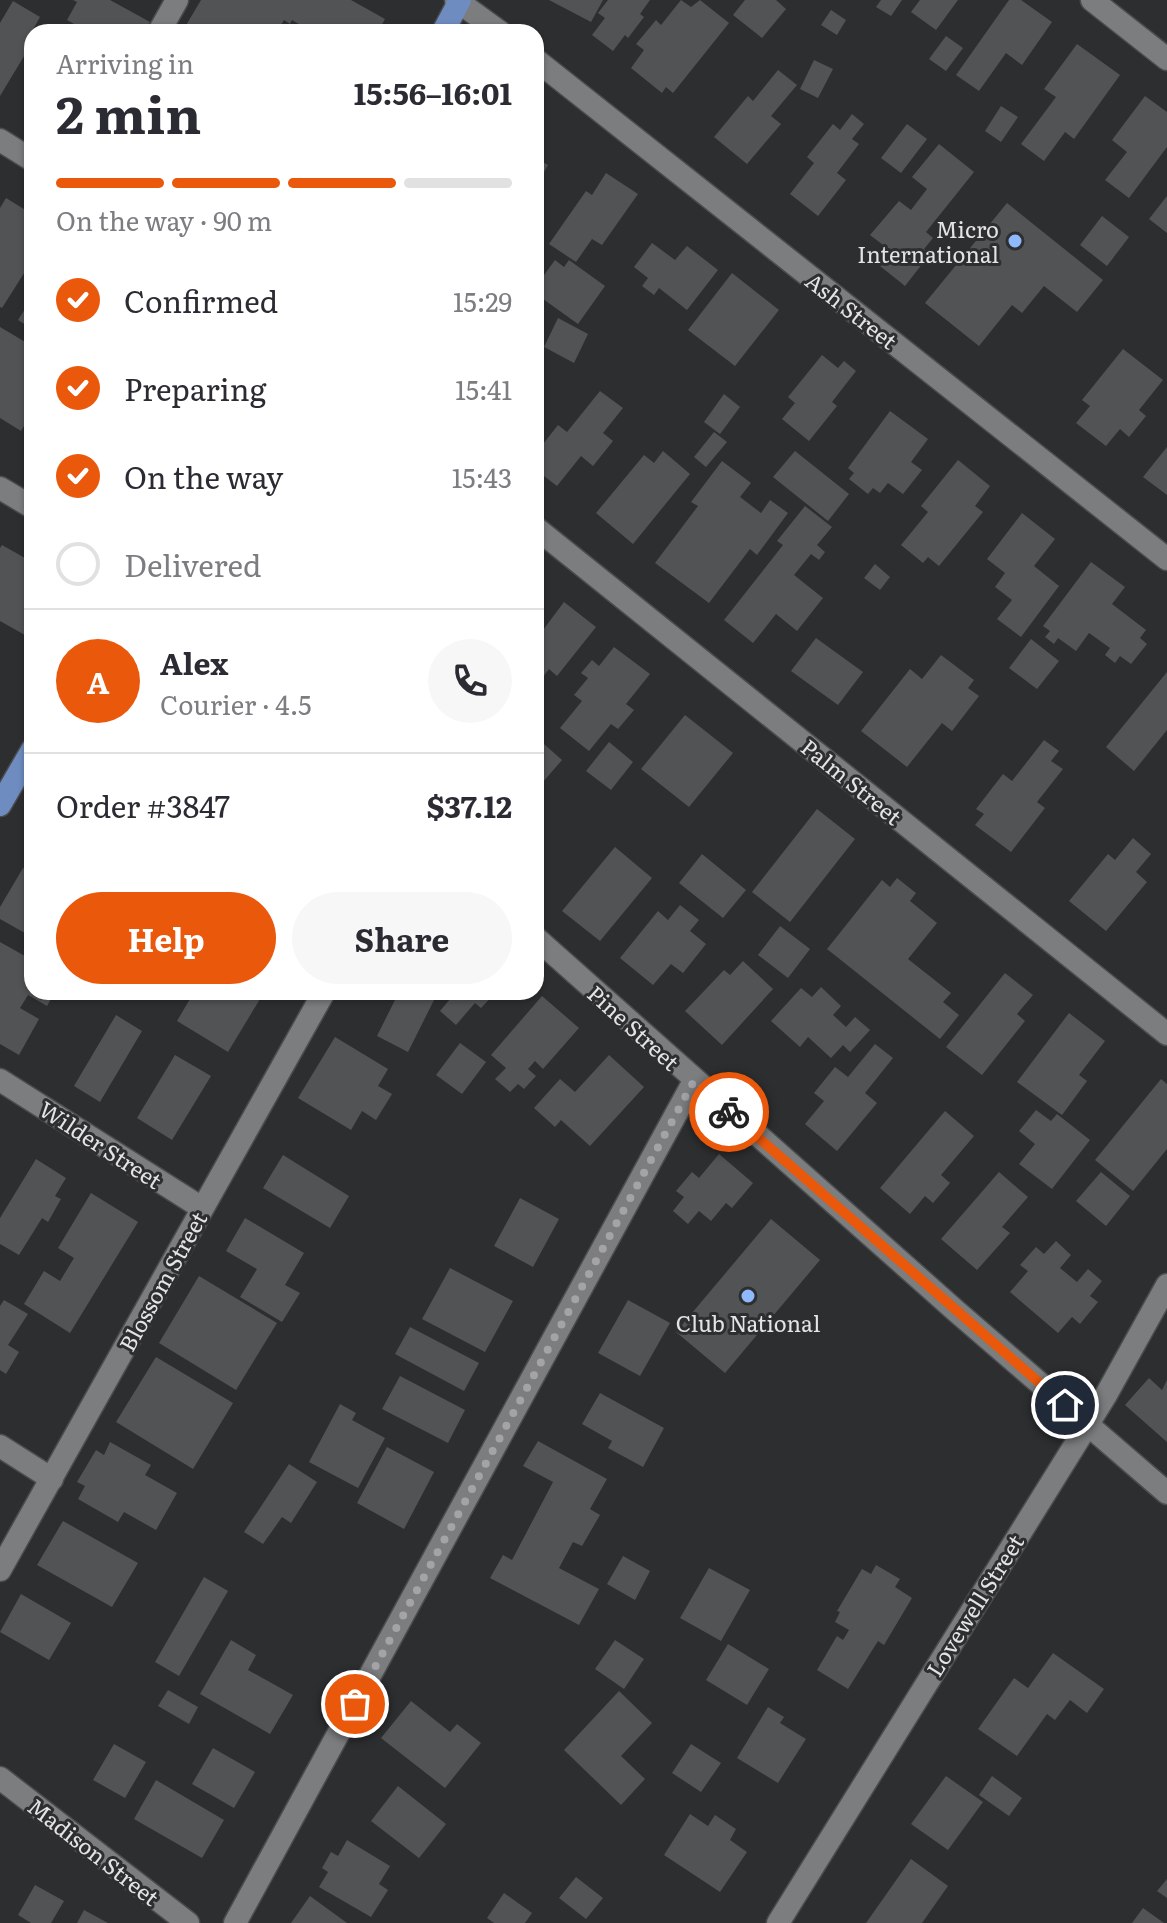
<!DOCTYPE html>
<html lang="en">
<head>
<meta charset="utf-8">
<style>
	body { margin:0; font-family:Literata,serif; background:#f7f7f7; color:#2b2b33; height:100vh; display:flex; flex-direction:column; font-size:30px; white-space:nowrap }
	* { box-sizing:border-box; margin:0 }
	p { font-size:26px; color:#7c7c81 }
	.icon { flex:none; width:44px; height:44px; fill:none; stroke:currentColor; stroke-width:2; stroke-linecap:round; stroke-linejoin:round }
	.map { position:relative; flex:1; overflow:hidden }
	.details { position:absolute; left:24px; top:24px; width:520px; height:976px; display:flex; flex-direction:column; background:#fff; border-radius:24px; box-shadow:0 2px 6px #0004 }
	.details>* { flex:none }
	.pin { position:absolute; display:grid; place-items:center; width:68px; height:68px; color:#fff; margin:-34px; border:4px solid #fff; border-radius:50%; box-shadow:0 2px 8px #0007 }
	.courier { position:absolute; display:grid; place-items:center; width:80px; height:80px; margin:-40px; border:6px solid #ea580c; border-radius:50%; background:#fff; color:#222; box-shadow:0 2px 10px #0007 }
	.overview em { font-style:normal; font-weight:700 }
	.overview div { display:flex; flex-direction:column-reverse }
	.overview { display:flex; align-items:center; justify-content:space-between; height:136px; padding:0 32px }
	h1 { font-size:52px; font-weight:700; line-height:60px }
	.bar { display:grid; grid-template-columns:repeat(4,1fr); gap:12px 8px; align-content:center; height:96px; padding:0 32px }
	.bar i { height:10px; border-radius:6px; background:#e1e1e2 }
	.bar .active { background:#ea580c }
	.bar p { grid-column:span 4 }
	.line { display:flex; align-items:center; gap:20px; padding:0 32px; border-top:2px solid #e1e1e2 }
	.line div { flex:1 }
	.round { display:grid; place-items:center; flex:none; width:84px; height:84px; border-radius:42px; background:#f7f7f7 }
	ol { padding:0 32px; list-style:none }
	li { display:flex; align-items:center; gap:24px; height:88px }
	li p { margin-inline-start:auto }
	li .icon { padding:8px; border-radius:50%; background:#ea580c; color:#fff; stroke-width:4 }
	li:last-child { color:#7c7c81 }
	li i { width:44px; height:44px; border:4px solid #e1e1e2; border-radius:50% }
	.primary-button { display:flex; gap:16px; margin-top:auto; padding:16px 32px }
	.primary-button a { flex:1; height:92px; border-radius:48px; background:#ea580c; color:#fff; font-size:32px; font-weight:700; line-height:92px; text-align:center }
	.primary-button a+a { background:#f7f7f7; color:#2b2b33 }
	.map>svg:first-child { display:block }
</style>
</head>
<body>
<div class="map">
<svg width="1167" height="1923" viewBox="0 0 1167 1923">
	<rect width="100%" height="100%" fill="#2d2e30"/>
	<g fill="#525355">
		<polygon points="73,0 110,0 150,22 144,32 88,32 67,20 77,2"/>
		<polygon points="201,0 351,0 385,19 378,32 336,32 330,28 327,32 312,32 292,20 290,24 284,20 277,32 182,32"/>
		<polygon points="549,0 603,0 591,22"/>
		<polygon points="608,0 650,0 640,14 644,17 628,38 625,35 613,51 592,35 605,18 598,13"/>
		<polygon points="681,0 691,7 700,0 729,23 673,93 666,87 662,93 631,68 644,50 636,44 656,20 661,25"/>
		<polygon points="745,0 776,0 786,9 762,38 733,15"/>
		<polygon points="881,0 902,0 891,16 876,7"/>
		<polygon points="920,0 958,0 936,30 911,12"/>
		<polygon points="1009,0 1021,0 1052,22 1022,65 1006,53 979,91 956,75"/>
		<polygon points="13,1 40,17 30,35 32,43 0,96 0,23"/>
		<polygon points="831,10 846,20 837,35 821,25"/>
		<polygon points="946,36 963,48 946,71 929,59"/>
		<polygon points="1077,44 1120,75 1074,139 1065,132 1044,161 1021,144 1056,97 1044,89"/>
		<polygon points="814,60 833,69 818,98 800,89"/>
		<polygon points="778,70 797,85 771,116 781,124 747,164 714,137 748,96 753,101"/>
		<polygon points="1145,96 1167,112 1167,147 1129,198 1105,180 1127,152 1112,140"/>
		<polygon points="1001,106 1018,117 1001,142 985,131"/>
		<polygon points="852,114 864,124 852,139 859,144 837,173 846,180 818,216 790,194 814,163 807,157 833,124 840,130"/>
		<polygon points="907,124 927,139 901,173 881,158"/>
		<polygon points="939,144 974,172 926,232 933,238 924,249 930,254 905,286 875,262 887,248 870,235 899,201 911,210 927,189 912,177"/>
		<polygon points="536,158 548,165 536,186"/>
		<polygon points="606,173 638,194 602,245 592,239 576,262 549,244 586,191 592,195"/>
		<polygon points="1167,196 1167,233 1149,219"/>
		<polygon points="6,198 32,214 32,273 26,270 2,308 0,307 0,208"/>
		<polygon points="1007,203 1103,280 1077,312 1044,286 1022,313 1012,305 979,346 925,303"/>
		<polygon points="1102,216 1129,237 1107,266 1080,245"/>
		<polygon points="652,243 675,260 687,246 718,270 687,310 659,288 654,295 642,286 648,278 634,267"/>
		<polygon points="555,260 564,267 569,260 605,286 578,324 536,294 536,286"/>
		<polygon points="732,273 779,310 735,366 688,330"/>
		<polygon points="32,298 32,329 18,320"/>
		<polygon points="558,318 588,334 574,363 544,347"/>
		<polygon points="0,327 32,346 32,412 21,431 0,418"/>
		<polygon points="1123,349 1163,380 1139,410 1146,416 1129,437 1120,429 1106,446 1076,423 1090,406 1082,400"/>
		<polygon points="822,355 838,368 844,361 856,371 832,402 837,406 809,441 782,419 795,403 788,397"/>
		<polygon points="600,391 623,408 603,433 613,441 593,466 581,456 557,486 536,470 536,453 558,425 567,432"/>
		<polygon points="724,394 740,407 720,434 704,422"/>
		<polygon points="890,411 928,439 911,462 922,470 903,494 888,483 880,493 873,488 868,494 849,479 854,473 848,468"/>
		<polygon points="714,432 727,442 706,467 694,457"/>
		<polygon points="1167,447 1167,495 1143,477"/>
		<polygon points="663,451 690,474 633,544 596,513 644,455 654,463"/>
		<polygon points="795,451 849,494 828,521 773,477"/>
		<polygon points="958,460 990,486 975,506 983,512 939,566 928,557 923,563 901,545 928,512 921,506"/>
		<polygon points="722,461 751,483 740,497 761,513 770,500 788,513 757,555 750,549 709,603 655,563 698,506 691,502"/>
		<polygon points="805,506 832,527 817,545 825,552 819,560 811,554 794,575 823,598 797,631 776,614 753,643 724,620 783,545 777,541"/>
		<polygon points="1022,513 1055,539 1034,566 1059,586 1021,637 997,619 1012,600 995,587 1005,573 987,559"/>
		<polygon points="2,545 32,562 32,639 0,621 0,548"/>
		<polygon points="1091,562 1125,587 1112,604 1146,630 1140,638 1147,644 1131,664 1120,656 1115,663 1105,655 1110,648 1089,633 1076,651 1058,638 1054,644 1045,637 1050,631 1043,626"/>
		<polygon points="875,564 890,577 880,590 864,578"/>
		<polygon points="564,602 596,627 557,676 549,669 536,686 536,628 543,630"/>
		<polygon points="816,638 863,672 838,705 791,671"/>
		<polygon points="1031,639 1059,661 1037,689 1009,668"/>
		<polygon points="614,647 650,674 626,704 634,710 618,729 611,724 589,751 560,728 582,701 574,695 588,678 581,673 592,660 599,666"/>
		<polygon points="941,655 974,680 968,688 979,696 952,731 942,723 907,767 861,731 910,669 922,679"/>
		<polygon points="1167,672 1167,730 1134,771 1106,747"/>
		<polygon points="685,715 733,753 689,807 641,769"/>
		<polygon points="536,737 562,760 536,790"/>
		<polygon points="1044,740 1059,751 1051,761 1063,769 1037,802 1045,808 1011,852 975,825 984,814 976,809 1003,774 1012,781"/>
		<polygon points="609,742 633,762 611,790 586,771"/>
		<polygon points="817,809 855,839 790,922 752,892"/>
		<polygon points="1133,838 1151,854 1136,872 1147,882 1106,931 1069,901 1108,854 1115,860"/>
		<polygon points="615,847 652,878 600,941 562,911"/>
		<polygon points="702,854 746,890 723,918 679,883"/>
		<polygon points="23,868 32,873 32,937 0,919 0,907"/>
		<polygon points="897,878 916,893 910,901 937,923 908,959 951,993 943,1002 959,1015 940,1039 827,949 882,880 890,887"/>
		<polygon points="680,905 699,920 690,931 706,944 683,973 671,964 653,985 620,958 658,911 668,920"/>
		<polygon points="780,926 810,949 788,978 758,955"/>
		<polygon points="0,942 32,960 32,992 55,992 47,1006 28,995 20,1008 39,1019 19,1055 0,1044"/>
		<polygon points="743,961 773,989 722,1045 685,1011 724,970 730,975"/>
		<polygon points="1005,973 1033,995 1017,1014 1025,1021 982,1075 946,1047"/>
		<polygon points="821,987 841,1006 833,1015 846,1027 855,1017 870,1030 850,1052 843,1045 831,1058 808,1037 800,1047 771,1021 801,988 812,997"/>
		<polygon points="194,992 259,992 263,994 228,1052 177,1021"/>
		<polygon points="399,992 437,994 408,1052 377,1036"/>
		<polygon points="456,992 496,992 481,1008 475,1003 456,1025 440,1011"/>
		<polygon points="542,996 579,1028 543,1069 535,1061 528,1069 536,1076 524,1089 518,1084 510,1092 495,1079 506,1068 491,1055"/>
		<polygon points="1069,1013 1105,1041 1079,1075 1087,1081 1062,1115 1017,1082"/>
		<polygon points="116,1015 142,1031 100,1102 74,1086"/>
		<polygon points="335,1037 388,1069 378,1086 392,1094 376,1120 362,1111 351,1130 298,1098"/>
		<polygon points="460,1043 486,1062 462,1094 436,1075"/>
		<polygon points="875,1044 893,1058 865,1093 877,1103 837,1151 805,1124 824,1101 814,1093 835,1067 848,1077"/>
		<polygon points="175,1055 211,1076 172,1140 137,1118"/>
		<polygon points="609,1055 644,1087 590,1146 561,1120 555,1127 534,1108 560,1079 575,1092"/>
		<polygon points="1161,1079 1167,1084 1167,1149 1133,1191 1095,1160"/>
		<polygon points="1036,1110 1051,1121 1057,1114 1090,1140 1052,1189 1019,1164 1035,1144 1019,1131"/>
		<polygon points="945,1111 974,1136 941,1175 950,1183 933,1203 925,1196 910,1214 880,1188"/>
		<polygon points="719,1154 753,1183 732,1208 726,1203 711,1221 699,1211 688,1224 673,1211 684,1197 676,1191 692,1172 699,1178"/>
		<polygon points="283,1155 349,1196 330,1228 263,1188"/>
		<polygon points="36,1159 66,1178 55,1196 61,1199 48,1222 42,1218 19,1255 0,1244 0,1218"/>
		<polygon points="999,1172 1028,1197 1002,1227 1010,1233 977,1270 941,1239"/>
		<polygon points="1101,1172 1130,1196 1106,1226 1076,1201"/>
		<polygon points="91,1193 138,1222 70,1333 24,1304 44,1271 60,1281 74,1258 58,1248"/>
		<polygon points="520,1198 559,1219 533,1267 494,1246"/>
		<polygon points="245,1218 304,1253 285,1285 300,1293 282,1322 240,1297 257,1269 226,1251"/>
		<polygon points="771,1219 820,1260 725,1373 676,1332"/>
		<polygon points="1056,1241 1071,1255 1060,1268 1077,1282 1088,1269 1102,1281 1090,1296 1098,1302 1080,1324 1072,1317 1058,1333 1010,1292 1028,1271 1020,1265 1036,1247 1044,1254"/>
		<polygon points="450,1268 513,1301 485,1352 422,1319"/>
		<polygon points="199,1276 277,1323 236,1390 159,1343"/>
		<polygon points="4,1300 28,1314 8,1345 19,1352 6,1374 0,1370 0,1306"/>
		<polygon points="628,1300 670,1323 640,1376 598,1353"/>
		<polygon points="410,1327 479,1363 464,1391 395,1354"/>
		<polygon points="156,1357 233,1403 193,1469 116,1422"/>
		<polygon points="400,1376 465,1410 448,1443 382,1409"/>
		<polygon points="1149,1378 1162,1390 1167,1380 1167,1442 1125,1405"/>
		<polygon points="600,1393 664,1428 643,1467 608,1448 612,1441 582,1424"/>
		<polygon points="340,1404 356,1413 352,1420 385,1438 358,1488 309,1462"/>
		<polygon points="538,1441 607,1479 590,1509 600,1515 582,1546 573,1542 559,1568 599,1589 579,1625 490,1578 503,1555 512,1560 553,1482 523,1466"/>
		<polygon points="110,1442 151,1465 145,1475 177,1493 156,1530 124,1512 118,1522 78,1499 85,1486 77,1482 96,1450 104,1455"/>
		<polygon points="387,1447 434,1472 404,1529 357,1503"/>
		<polygon points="289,1464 317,1482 291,1523 282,1517 263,1544 244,1532"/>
		<polygon points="63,1521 138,1563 112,1607 37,1565"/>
		<polygon points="623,1556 650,1571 635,1600 607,1584"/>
		<polygon points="876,1565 900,1579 895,1587 912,1598 884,1645 878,1641 848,1689 817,1670 837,1636 843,1640 849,1630 835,1622 840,1612 837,1611 862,1569 871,1574"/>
		<polygon points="709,1568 750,1590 721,1641 680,1618"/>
		<polygon points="204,1577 228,1591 179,1676 155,1662"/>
		<polygon points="21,1594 71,1623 49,1660 0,1632"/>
		<polygon points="231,1640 256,1655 248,1670 293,1695 270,1734 200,1694"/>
		<polygon points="615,1640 644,1659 624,1689 595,1669"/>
		<polygon points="728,1644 769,1669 747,1705 706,1680"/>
		<polygon points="1053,1653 1104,1689 1087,1713 1070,1700 1055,1720 1047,1714 1017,1756 978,1729 1014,1678 1028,1688"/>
		<polygon points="168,1690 198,1707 189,1724 158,1706"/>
		<polygon points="619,1691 652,1723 621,1756 645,1779 621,1805 564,1750"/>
		<polygon points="411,1701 450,1732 457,1724 481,1743 445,1788 381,1738"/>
		<polygon points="768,1707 784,1717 780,1723 806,1739 778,1783 737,1758"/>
		<polygon points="114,1744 146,1762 125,1798 93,1780"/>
		<polygon points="691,1744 721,1763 701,1792 672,1773"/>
		<polygon points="213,1748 255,1772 234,1808 192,1784"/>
		<polygon points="946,1776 983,1802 948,1850 911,1824"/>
		<polygon points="992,1776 1022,1798 1009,1816 979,1795"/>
		<polygon points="156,1780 224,1820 202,1858 134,1819"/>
		<polygon points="398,1786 446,1824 419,1858 371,1821"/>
		<polygon points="690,1814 708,1826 715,1815 736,1829 730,1840 747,1852 720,1892 664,1855"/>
		<polygon points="347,1840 390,1866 379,1884 388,1890 371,1917 319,1887 328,1872 322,1868 331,1852 338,1856"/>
		<polygon points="911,1859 948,1886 922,1923 866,1923"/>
		<polygon points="576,1877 603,1898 586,1919 559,1898"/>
		<polygon points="1167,1879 1167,1898 1157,1891"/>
		<polygon points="35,1885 64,1901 51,1923 31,1923 18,1915"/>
		<polygon points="504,1893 532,1913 525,1923 494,1923 487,1918"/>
		<polygon points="310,1896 347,1923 291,1923"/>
		<polygon points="1143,1908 1164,1923 1132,1923"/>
		<polygon points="84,1910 108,1923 77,1923"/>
	</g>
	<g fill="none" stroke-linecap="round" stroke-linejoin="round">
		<defs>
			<g id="minor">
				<polyline points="456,0 500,32"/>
				<polyline points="1092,0 1167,59"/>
				<polyline points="159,32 177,0"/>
				<polyline points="536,60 1167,559"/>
				<polyline points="536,528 1167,1034"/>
				<polyline points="536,938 956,1311 1167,1493"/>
				<polyline points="0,1080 202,1208"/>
				<polyline points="0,1446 52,1479"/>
				<polyline points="0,1570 324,992"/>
				<polyline points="0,1778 188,1923"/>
				<polyline points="235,1923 694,1081"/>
				<polyline points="778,1923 1106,1395 1167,1285"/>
			</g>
			<g id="tertiary">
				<polyline points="0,140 32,160"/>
				<polyline points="0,488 32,507"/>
			</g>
			<g id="primary">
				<polyline points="443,32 460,0"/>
				<polyline points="0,805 32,750"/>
			</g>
		</defs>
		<use href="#minor" stroke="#4b4c4e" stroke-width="25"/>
		<use href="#tertiary" stroke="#4b4c4e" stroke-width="25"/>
		<use href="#primary" stroke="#4b4c4e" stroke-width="25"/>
		<use href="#minor" stroke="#7b7d7f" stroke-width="22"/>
		<use href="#tertiary" stroke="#7b7d7f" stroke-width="22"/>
		<use href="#primary" stroke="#6e8cc0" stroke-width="22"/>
	</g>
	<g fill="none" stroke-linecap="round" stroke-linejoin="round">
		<polyline stroke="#a4a4a6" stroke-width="8" stroke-dasharray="0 14.4" points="355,1704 694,1081 729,1112"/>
		<polyline stroke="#ea580c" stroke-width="10" points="729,1112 1065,1405"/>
	</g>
	<g fill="#90b8fd" stroke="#2d2e30" stroke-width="3">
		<circle cx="1015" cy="241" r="8"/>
		<circle cx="748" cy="1296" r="8"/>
	</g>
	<g text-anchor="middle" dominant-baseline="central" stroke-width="6" stroke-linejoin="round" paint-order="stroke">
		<g font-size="22" fill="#e4e4e6" stroke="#2d2e30" text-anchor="end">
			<text x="999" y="228">Micro<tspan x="999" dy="25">International</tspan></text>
			<text x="748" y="1322" text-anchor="middle">Club National</text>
		</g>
		<g font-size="22" fill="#e4e4e6" stroke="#2d2e30">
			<text transform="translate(852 310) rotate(38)">Ash Street</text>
			<text transform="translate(852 781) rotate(39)">Palm Street</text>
			<text transform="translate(634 1027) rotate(42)">Pine Street</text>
			<text transform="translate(101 1144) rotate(33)">Wilder Street</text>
			<text transform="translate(162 1281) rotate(-61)">Blossom Street</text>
			<text transform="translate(974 1605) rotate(-58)">Lovewell Street</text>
			<text transform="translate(94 1851) rotate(38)">Madison Street</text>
		</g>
	</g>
</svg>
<div class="pin" style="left:355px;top:1704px;background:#ea580c"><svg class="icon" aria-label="bag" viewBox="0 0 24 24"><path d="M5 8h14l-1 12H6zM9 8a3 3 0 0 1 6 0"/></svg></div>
<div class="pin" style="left:1065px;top:1405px;background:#1f2937"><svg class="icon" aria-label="home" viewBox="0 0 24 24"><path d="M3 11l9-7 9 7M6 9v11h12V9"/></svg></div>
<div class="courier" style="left:729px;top:1112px"><svg class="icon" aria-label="bike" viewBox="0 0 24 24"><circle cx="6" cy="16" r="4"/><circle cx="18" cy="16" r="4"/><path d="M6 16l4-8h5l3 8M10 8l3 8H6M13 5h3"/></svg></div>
<section class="details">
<div class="overview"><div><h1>2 min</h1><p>Arriving in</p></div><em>15:56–16:01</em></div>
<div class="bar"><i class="active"></i><i class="active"></i><i class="active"></i><i></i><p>On the way · 90 m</p></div>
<ol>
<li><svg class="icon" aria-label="check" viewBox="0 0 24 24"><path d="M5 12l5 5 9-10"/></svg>Confirmed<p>15:29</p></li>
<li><svg class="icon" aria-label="check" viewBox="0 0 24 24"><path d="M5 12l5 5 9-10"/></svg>Preparing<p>15:41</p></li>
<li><svg class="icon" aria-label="check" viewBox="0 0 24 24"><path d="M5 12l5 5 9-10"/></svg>On the way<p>15:43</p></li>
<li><i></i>Delivered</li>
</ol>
<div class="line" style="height:144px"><b class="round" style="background:#ea580c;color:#fff">A</b><div><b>Alex</b><p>Courier · 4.5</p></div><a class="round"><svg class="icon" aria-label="phone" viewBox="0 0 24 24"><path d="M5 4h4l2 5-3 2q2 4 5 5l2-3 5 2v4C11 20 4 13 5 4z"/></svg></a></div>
<div class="line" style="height:104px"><div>Order #3847</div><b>$37.12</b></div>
<div class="primary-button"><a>Help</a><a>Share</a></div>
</section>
</div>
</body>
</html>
